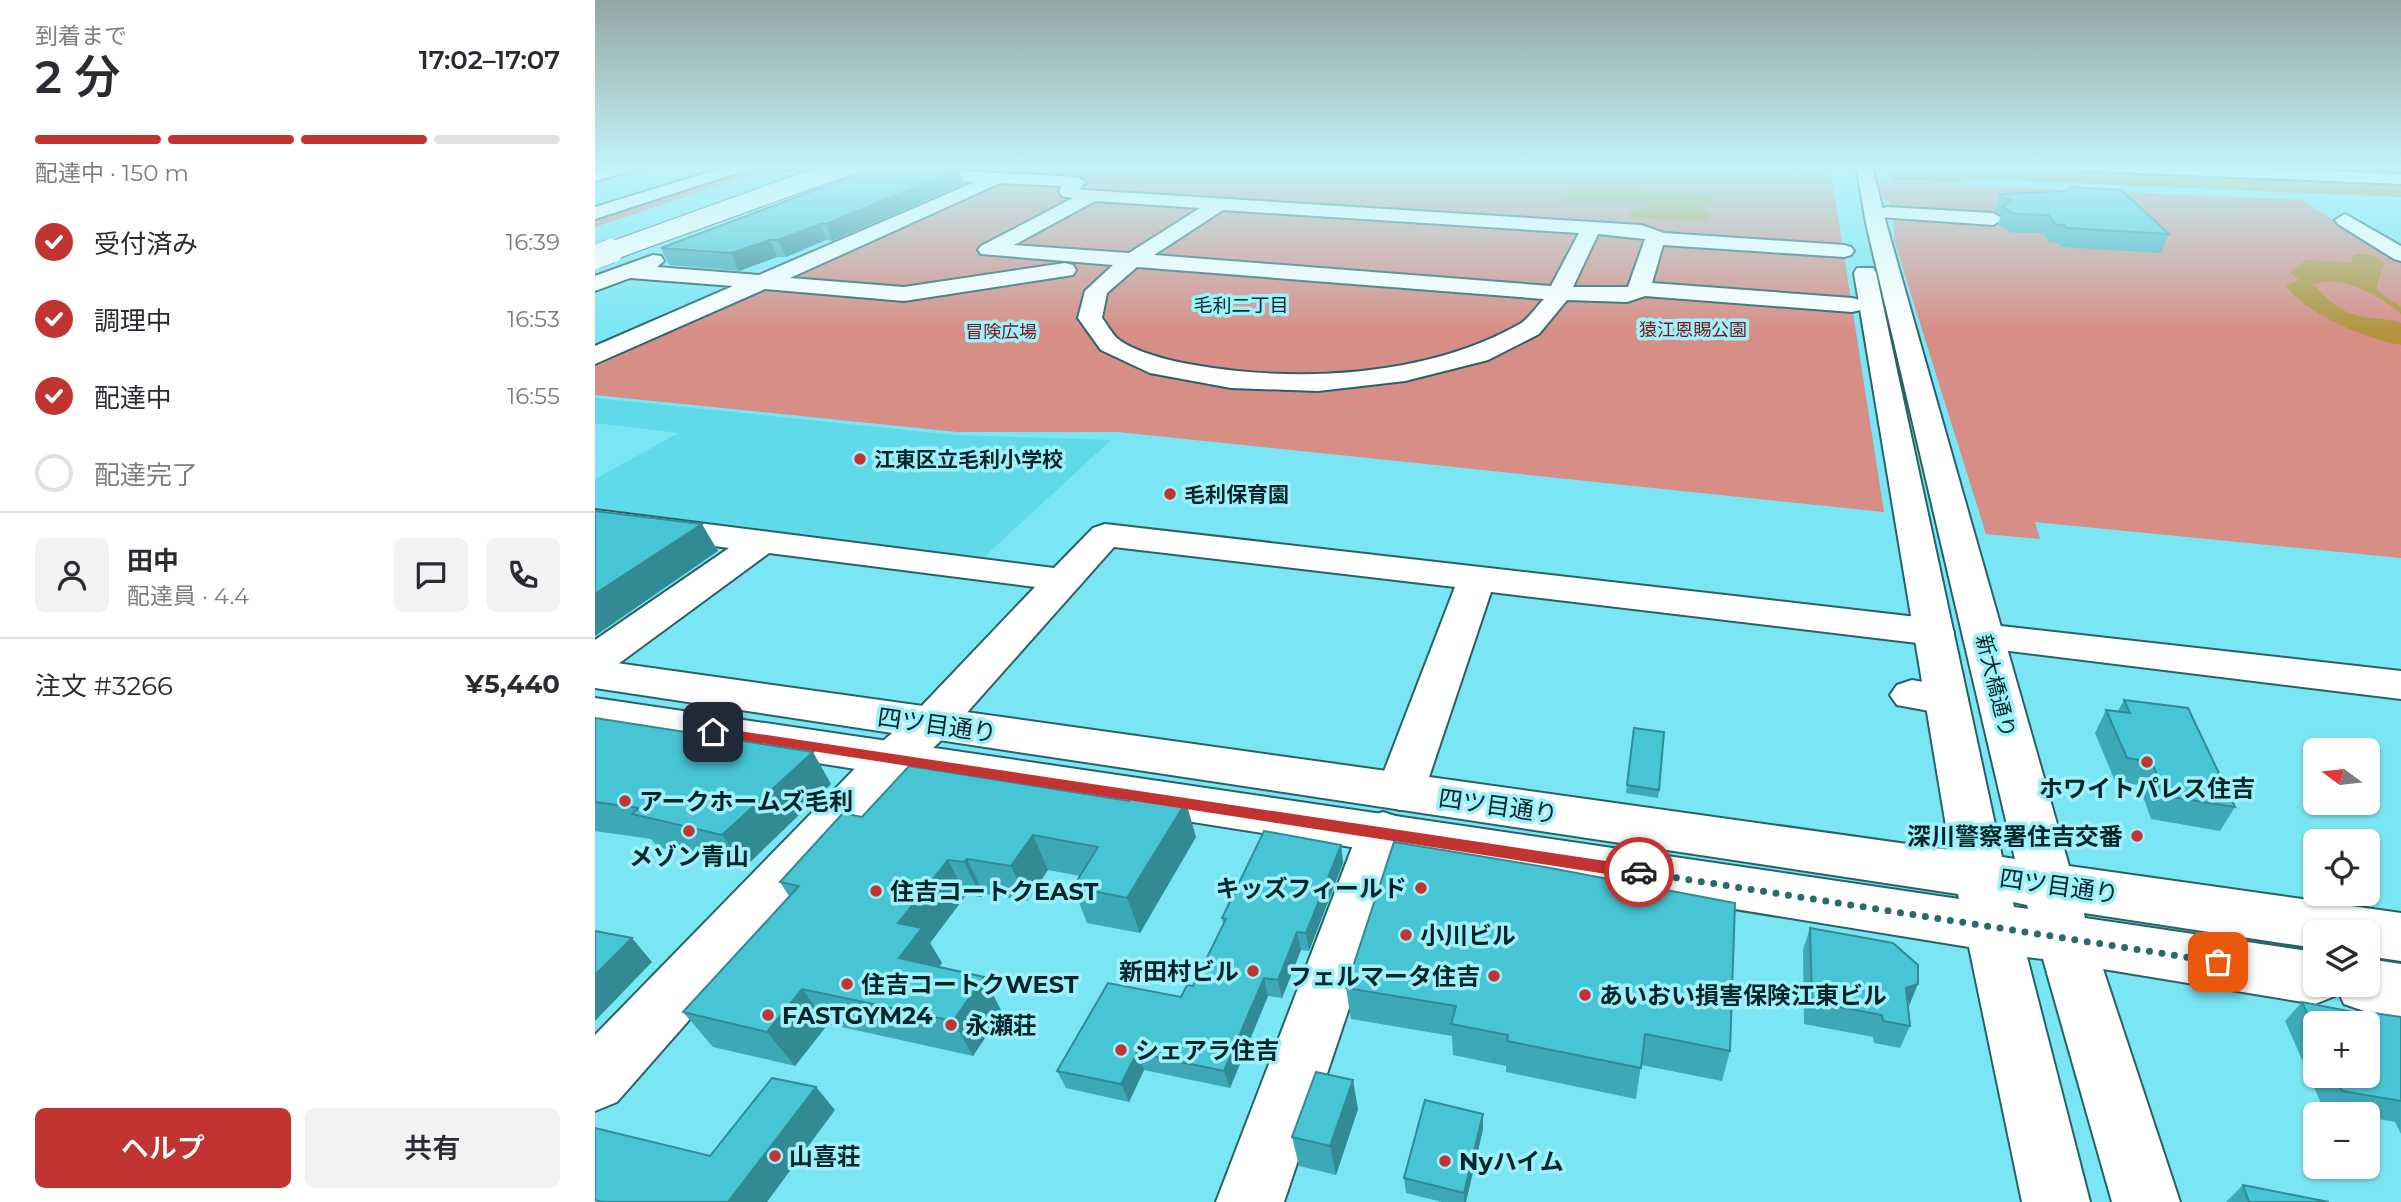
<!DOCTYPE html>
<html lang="ja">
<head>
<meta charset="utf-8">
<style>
	body { margin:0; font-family:Montserrat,"Noto Sans JP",sans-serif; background:#f2f2f3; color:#2b2b33; height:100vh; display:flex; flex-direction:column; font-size:26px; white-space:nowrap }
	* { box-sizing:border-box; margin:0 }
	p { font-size:23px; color:#7c7c81 }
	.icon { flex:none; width:38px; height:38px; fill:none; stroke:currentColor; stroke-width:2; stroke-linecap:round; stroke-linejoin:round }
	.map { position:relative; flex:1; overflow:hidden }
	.details { display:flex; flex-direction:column; background:#fff; width:595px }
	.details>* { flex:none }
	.needle { width:46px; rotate:285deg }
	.tools { position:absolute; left:1708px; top:738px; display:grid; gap:14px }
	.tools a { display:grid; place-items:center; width:77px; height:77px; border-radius:10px; background:#fff; box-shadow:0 2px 5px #0004; font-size:35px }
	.pin { position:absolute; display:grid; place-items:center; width:60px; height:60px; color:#fff; margin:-30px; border-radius:14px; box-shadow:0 4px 10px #0006 }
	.courier { position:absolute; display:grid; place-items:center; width:70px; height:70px; margin:-35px; border:5px solid #c23431; border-radius:50%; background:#fff; color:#222; box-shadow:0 2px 9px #0007 }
	.summary em { font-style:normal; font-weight:600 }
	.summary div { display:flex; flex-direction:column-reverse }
	.summary { display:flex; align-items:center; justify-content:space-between; height:119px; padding:0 35px }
	h1 { font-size:46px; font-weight:600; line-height:52px }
	.bar { display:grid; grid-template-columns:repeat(4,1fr); gap:10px 7px; align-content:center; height:84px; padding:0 35px }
	.bar i { height:9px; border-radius:5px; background:#e1e1e2 }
	.bar .on { background:#c23431 }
	.bar p { grid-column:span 4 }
	.line { display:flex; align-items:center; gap:18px; padding:0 35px; border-top:2px solid #e1e1e2 }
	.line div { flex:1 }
	.round { display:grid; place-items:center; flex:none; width:74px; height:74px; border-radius:10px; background:#f2f2f3 }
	ol { padding:0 35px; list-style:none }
	li { display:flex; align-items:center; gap:21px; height:77px }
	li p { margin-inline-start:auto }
	li .icon { padding:7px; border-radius:50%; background:#c23431; color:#fff; stroke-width:4 }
	li:last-child { color:#7c7c81 }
	li i { width:38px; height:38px; border:4px solid #e1e1e2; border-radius:50% }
	.primary-button { display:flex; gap:14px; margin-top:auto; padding:14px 35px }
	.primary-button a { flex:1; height:80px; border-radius:10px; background:#c23431; color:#fff; font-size:28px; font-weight:600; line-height:80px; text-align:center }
	.primary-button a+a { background:#f2f2f3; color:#2b2b33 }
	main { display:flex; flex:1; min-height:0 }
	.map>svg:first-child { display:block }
</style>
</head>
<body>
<main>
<section class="details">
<div class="summary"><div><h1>2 分</h1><p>到着まで</p></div><em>17:02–17:07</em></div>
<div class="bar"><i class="on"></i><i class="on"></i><i class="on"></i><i></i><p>配達中 · 150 m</p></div>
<ol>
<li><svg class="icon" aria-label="check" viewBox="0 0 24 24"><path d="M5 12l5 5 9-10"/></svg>受付済み<p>16:39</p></li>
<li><svg class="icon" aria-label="check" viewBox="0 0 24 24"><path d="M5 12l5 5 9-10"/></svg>調理中<p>16:53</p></li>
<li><svg class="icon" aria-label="check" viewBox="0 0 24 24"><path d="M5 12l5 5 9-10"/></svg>配達中<p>16:55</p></li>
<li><i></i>配達完了</li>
</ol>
<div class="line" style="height:126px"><a class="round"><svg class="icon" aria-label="person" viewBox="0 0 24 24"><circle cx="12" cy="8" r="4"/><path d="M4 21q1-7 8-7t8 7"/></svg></a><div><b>田中</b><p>配達員 · 4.4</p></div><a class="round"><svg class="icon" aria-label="chat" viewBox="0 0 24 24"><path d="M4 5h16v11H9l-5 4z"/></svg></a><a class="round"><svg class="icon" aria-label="phone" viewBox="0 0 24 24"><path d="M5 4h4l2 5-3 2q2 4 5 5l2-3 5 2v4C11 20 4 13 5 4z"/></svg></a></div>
<div class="line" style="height:91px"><div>注文 #3266</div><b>¥5,440</b></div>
<div class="primary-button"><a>ヘルプ</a><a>共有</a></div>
</section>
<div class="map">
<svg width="1806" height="1202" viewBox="0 0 1806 1202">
	<rect width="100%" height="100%" fill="#7ae6f4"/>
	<g fill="#60d9e9">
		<polygon points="1625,165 1806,165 1806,176 1631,169"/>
		<polygon points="0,398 360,435 516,440 389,557 0,510 0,479 84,433 0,423"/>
	</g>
	<g fill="#d78e86">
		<polygon points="446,165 1031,165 1204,171 1206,177 1237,178 1289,512 523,432 362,432 0,395 0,366"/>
		<polygon points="157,167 179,168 0,227 0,217"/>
		<polygon points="1283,181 1707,200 1806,263 1806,558 1440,522 1445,539 1391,534 1299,240 1299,218 1294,200 1288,199"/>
	</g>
	<g fill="#b4923f">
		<polygon points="1031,165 1450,165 1806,180 1806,197 1363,178 1364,182 1206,177 1203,171"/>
		<polygon points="979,187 1118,195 1116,204 1109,205 1108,210 1115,213 1113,222 1034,217 1037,210 1051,208 1053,202 970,201"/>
		<path d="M1765,254L1780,256L1789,263L1781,290L1806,307V314C1784,295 1748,274 1718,284C1730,296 1740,308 1757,314C1773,320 1790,317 1806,323V345C1772,339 1711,314 1691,286L1704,280L1695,273L1711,260L1756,262L1759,255Z"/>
	</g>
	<polygon fill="#7ae6f4" points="1231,165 1292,165 1297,181 1232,178"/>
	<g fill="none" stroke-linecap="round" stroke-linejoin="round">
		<defs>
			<g id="minor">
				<polygon points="23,165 48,165 46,168 0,181 0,171"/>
				<path d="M137,165H253L482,177L491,182L484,189L489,190L1046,225L1069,233L1249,245L1256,247L1259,251L1256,255L1249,257L1068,245L1057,283L1257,298L1265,300L1269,305L1265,310L1257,312L1050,296L1032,302L972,300L944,334L893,360L810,381L723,391L636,388L555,373L506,350L483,318L490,291L518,265L386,254L383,250L386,246L478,198L467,196L464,192L466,186L405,183L195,278L309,287L470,263L478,265L481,270L478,275L309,301L170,289L0,364V346L138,286L35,278L0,291V276L58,255L66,256L69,261L62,267L164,275L380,182L160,167L0,219V207ZM500,201L605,208L534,253L419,245ZM628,210L984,233L956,286L559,255ZM1003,234L1050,239L1033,287H978ZM542,267L949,299C941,307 933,320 923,325C830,377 702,383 599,365C579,362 539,352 523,339C517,334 512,324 507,318L512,293Z"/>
				<polygon points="1471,165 1588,165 1806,174 1806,184 1479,170"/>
				<polygon points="1292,207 1398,213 1408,219 1398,225 1285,217 1283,213 1285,209"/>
				<polygon points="1750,214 1806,246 1806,261 1799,259 1743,224 1740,220"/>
				<polygon points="0,510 459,568 498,528 510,524 1339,619 1353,623 1359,632 1353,641 1339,645 896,592 829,792 822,805 805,810 788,805 781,792 860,587 519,547 352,735 312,772 22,1102 0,1111 0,1035 280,748 320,713 440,587 174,553 15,670 0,673 0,640 134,548 0,530"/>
				<polygon points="1388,624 1806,671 1806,699 1374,646 1368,637 1374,628"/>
				<polygon points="1317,680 1366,689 1373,699 1366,709 1351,714 1302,705 1295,695 1302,685"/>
				<polygon points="788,812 806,818 813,832 689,1202 621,1202 763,832 770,818"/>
			</g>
			<path id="major" d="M1261,165H1277L1291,223L1474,866L1806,913V961L1773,956V933H1720V948L1489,913L1490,918L1720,952V985H1773V959L1806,964V1018L1769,1011L1749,1004L1743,991L1740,996L1720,1004L1508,969L1585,1202H1517L1448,959L1432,957L1495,1202H1427L1374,947L788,852L0,728V698L1364,899L1363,894L0,688V660L1355,850L1259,273L1262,268H1278L1281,273L1407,857L1420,859L1271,223ZM1418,902L1432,905L1433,909L1419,907Z"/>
		</defs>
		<use href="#minor" stroke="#286269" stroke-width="4"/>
		<use href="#major" stroke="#286269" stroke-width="4"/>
		<use href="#minor" fill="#fff" fill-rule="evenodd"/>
		<use href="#major" fill="#fff" fill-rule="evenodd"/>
		<defs>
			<polyline id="highway-bridge-far1" points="11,253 255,165"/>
			<polyline id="highway-bridge" points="0,257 16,251"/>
		</defs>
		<use href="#highway-bridge-far1" stroke="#286269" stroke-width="20" stroke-linecap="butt"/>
		<use href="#highway-bridge" stroke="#286269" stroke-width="25" stroke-linecap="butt"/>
		<use href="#highway-bridge-far1" stroke="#fff" stroke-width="18"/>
		<use href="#highway-bridge" stroke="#fff" stroke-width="24"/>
	</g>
	<g fill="#3ea9b6" fill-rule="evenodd">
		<polygon points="316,165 408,165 396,170"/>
		<polygon points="364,169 369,184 237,241 231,240 191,257 182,257 144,271 74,265 66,248"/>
		<polygon points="1405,194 1574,234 1566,253 1466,247 1463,243 1455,243 1448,233 1416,233 1403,225 1406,215 1400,211"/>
		<polygon points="1529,700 1640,807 1625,831 1556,819 1544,785 1520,781 1500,733 1511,710 1523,711"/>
		<polygon points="0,718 236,784 150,867 63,847 56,839 0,831"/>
		<polygon points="1032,785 1064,790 1063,798 1031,793"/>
		<polygon points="267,817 601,837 545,933 492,923 478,887 485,876 453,870 432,901 389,894 386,897 371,895 335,943 347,963 344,967 407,1012 378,1056 233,1024 200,1066 118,1047 88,1012 194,896 185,882"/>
		<polygon points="799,842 1135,1051 1127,1081 1046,1065 1041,1099 911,1072 911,1066 858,1055 857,1036 756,1019 751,988"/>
		<polygon points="746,845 748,863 714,951 706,950 687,998 673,996 635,1088 549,1070 534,1102 471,1088 462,1071 586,997 598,986 628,924 627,918"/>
		<polygon points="1215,928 1313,1006 1315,1026 1305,1048 1279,1043 1278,1037 1209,1024 1208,950"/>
		<path d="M1707,1002L1769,1014L1772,1012L1806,1017V1134L1800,1122L1773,1117V1115H1758L1729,1110L1690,1021ZM1720,1024L1773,1076H1720Z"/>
		<polygon points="763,1109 741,1175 704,1166 697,1137"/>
		<polygon points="888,1114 888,1129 871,1202 847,1202 811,1193 809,1178"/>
		<polygon points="1648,1185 1734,1202 1631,1202"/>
	</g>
	<g fill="#328a94">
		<polygon points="0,165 18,165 0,170"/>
		<polygon points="395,165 408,165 396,170"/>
		<polygon points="364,169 369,184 237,241 231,224"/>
		<polygon points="225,224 231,240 191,257 183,240"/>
		<polygon points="175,240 182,257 144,271 136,253"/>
		<polygon points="107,524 123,551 0,636 0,594"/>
		<polygon points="218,752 236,784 150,867 127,835"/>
		<polygon points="591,802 601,837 545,933 532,898"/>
		<polygon points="438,835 453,870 432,901 416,866"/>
		<polygon points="746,845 748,863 714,951 711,933"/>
		<polygon points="372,859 389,894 386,897 369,862"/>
		<polygon points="353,860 371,895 335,943 347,963 325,993 304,958 303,923"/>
		<polygon points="702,932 706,950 687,998 683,980"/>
		<polygon points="37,938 57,962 0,1021 0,975"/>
		<polygon points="389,977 407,1012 378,1056 358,1021"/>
		<polygon points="669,978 673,996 635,1088 629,1071"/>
		<polygon points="1323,984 1314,1006 1311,988"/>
		<polygon points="207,989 233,1024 200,1066 172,1032"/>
		<polygon points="542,1053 549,1070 534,1102 526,1084"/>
		<polygon points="758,1080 763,1109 741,1175 735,1146"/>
		<polygon points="221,1087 240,1110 172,1202 133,1202"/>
		<polygon points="888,1114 888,1129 871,1202 869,1202 869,1193"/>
	</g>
	<g fill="#48c5d4" stroke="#328a94" stroke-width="2">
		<polygon points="281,165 364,169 231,224 225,224 183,240 175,240 136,253 66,248 279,168"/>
		<polygon points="1475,187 1526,190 1574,234 1472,228 1469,225 1461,225 1453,215 1422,214 1415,212 1408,207 1416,201 1405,194 1471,191"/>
		<polygon points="0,511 107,524 0,594"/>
		<polygon points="1529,700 1593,708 1640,807 1570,796 1557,762 1532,758 1511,710 1535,713"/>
		<polygon points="0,718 218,752 127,835 37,814 44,808 0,802"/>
		<polygon points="1039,728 1069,732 1064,790 1032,785"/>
		<polygon points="314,766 534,801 539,794 591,802 532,898 478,887 503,847 438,835 416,866 372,859 369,862 353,860 303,923 327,928 304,958 389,977 358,1021 207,989 172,1032 88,1012 204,886 185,882 248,813 267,817"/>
		<polygon points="669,831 746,845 711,933 702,932 683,980 669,978 629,1071 542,1053 526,1084 462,1071 513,983 586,997 592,985 598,986 631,919 627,918"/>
		<polygon points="799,842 950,867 1140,903 1135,1051 1050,1034 1046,1068 912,1041 913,1035 856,1024 861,1006 751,988"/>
		<polygon points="1215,928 1298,943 1323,965 1323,984 1311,988 1315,1026 1288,1021 1287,1015 1217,1002"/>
		<polygon points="0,931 37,938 0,975"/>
		<polygon points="1707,1002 1773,1015 1772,1012 1806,1017 1806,1101 1747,1091 1741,1076 1773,1076 1773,1024 1720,1024 1720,1032"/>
		<polygon points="721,1072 758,1080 735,1146 697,1137"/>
		<polygon points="177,1078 221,1087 133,1202 7,1202 0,1200 0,1128 115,1156"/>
		<polygon points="830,1100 888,1114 869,1193 809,1178"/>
		<polygon points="1648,1185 1734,1202 1654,1202"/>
	</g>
	<linearGradient id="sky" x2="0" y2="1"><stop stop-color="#93a6a4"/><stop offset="0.5" stop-color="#c3f4fa"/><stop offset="1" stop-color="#c3f4fa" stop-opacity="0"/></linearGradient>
	<rect width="1806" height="333" fill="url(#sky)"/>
	<polygon fill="#c23431" points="118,727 1044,866 1051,872 1044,879 113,735 111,732"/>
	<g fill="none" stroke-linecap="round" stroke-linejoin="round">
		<polyline stroke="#2b6970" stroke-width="7" stroke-dasharray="0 12.6" points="1044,872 1623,962"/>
	</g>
	<g fill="#c23431" stroke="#9ef0fb" stroke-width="2.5">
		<circle cx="265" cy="459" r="7"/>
		<circle cx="575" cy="494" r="7"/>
		<circle cx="1552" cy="762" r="7"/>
		<circle cx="30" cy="801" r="7"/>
		<circle cx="94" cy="831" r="7"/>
		<circle cx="1542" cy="836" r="7"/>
		<circle cx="826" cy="888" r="7"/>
		<circle cx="281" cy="891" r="7"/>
		<circle cx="811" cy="935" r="7"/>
		<circle cx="658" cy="971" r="7"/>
		<circle cx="899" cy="976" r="7"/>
		<circle cx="252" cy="984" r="7"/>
		<circle cx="990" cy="995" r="7"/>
		<circle cx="173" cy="1015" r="7"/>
		<circle cx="356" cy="1025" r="7"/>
		<circle cx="526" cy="1050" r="7"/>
		<circle cx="180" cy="1156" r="7"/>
		<circle cx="850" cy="1161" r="7"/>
	</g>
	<g text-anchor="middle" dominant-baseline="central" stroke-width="7" stroke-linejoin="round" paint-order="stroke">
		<g font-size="18" fill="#7d1415" stroke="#9ef0fb">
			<text x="1098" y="330">猿江恩賜公園</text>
			<text x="406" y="332">冒険広場</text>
		</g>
		<g font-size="19" fill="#012529" stroke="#9ef0fb">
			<text x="646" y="305">毛利二丁目</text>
		</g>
		<g font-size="21" font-weight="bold" fill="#012529" stroke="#9ef0fb" text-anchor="start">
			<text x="279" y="459">江東区立毛利小学校</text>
			<text x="589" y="494">毛利保育園</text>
		</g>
		<g font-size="21" fill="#012529" stroke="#9ef0fb">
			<text transform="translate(1401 686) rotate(76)">新大橋通り</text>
		</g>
		<g font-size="24" fill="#012529" stroke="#9ef0fb">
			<text transform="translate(342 725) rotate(8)">四ツ目通り</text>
			<text transform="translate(903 806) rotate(8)">四ツ目通り</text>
			<text transform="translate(1464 886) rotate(8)">四ツ目通り</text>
		</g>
		<g font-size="24" font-weight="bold" fill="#012529" stroke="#9ef0fb" text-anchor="start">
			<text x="1552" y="788" text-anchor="middle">ホワイトパレス住吉</text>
			<text x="44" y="801">アークホームズ毛利</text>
			<text x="1528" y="836" text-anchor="end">深川警察署住吉交番</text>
			<text x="94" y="856" text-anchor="middle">メゾン青山</text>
			<text x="812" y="888" text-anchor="end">キッズフィールド</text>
			<text x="295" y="891">住吉コートクEAST</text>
			<text x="825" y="935">小川ビル</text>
			<text x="644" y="971" text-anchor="end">新田村ビル</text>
			<text x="885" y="976" text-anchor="end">フェルマータ住吉</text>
			<text x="266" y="984">住吉コートクWEST</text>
			<text x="1004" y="995">あいおい損害保険江東ビル</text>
			<text x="187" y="1015">FASTGYM24</text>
			<text x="370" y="1025">永瀬荘</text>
			<text x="540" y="1050">シェアラ住吉</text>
			<text x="194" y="1156">山喜荘</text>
			<text x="864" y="1161">Nyハイム</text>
		</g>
	</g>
</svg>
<div class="tools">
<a><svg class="needle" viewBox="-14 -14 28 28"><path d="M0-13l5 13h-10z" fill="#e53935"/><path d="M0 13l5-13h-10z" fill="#7c7c81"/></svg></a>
<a><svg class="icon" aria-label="locate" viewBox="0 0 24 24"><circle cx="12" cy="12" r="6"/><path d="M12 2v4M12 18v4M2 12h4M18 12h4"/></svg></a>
<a><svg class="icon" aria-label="layers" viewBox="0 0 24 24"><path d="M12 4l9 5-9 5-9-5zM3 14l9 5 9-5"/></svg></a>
<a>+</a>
<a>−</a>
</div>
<div class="pin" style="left:1623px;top:962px;background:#ea580c"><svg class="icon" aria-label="bag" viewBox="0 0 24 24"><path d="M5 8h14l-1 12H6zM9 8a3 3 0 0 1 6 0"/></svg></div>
<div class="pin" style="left:118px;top:732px;background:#1f2937"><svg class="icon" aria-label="home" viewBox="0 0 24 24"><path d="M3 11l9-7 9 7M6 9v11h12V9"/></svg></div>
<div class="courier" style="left:1044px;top:872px"><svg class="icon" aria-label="car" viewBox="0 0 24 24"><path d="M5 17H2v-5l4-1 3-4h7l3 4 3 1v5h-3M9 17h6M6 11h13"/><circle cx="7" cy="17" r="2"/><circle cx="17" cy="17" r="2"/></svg></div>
</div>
</main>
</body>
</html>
